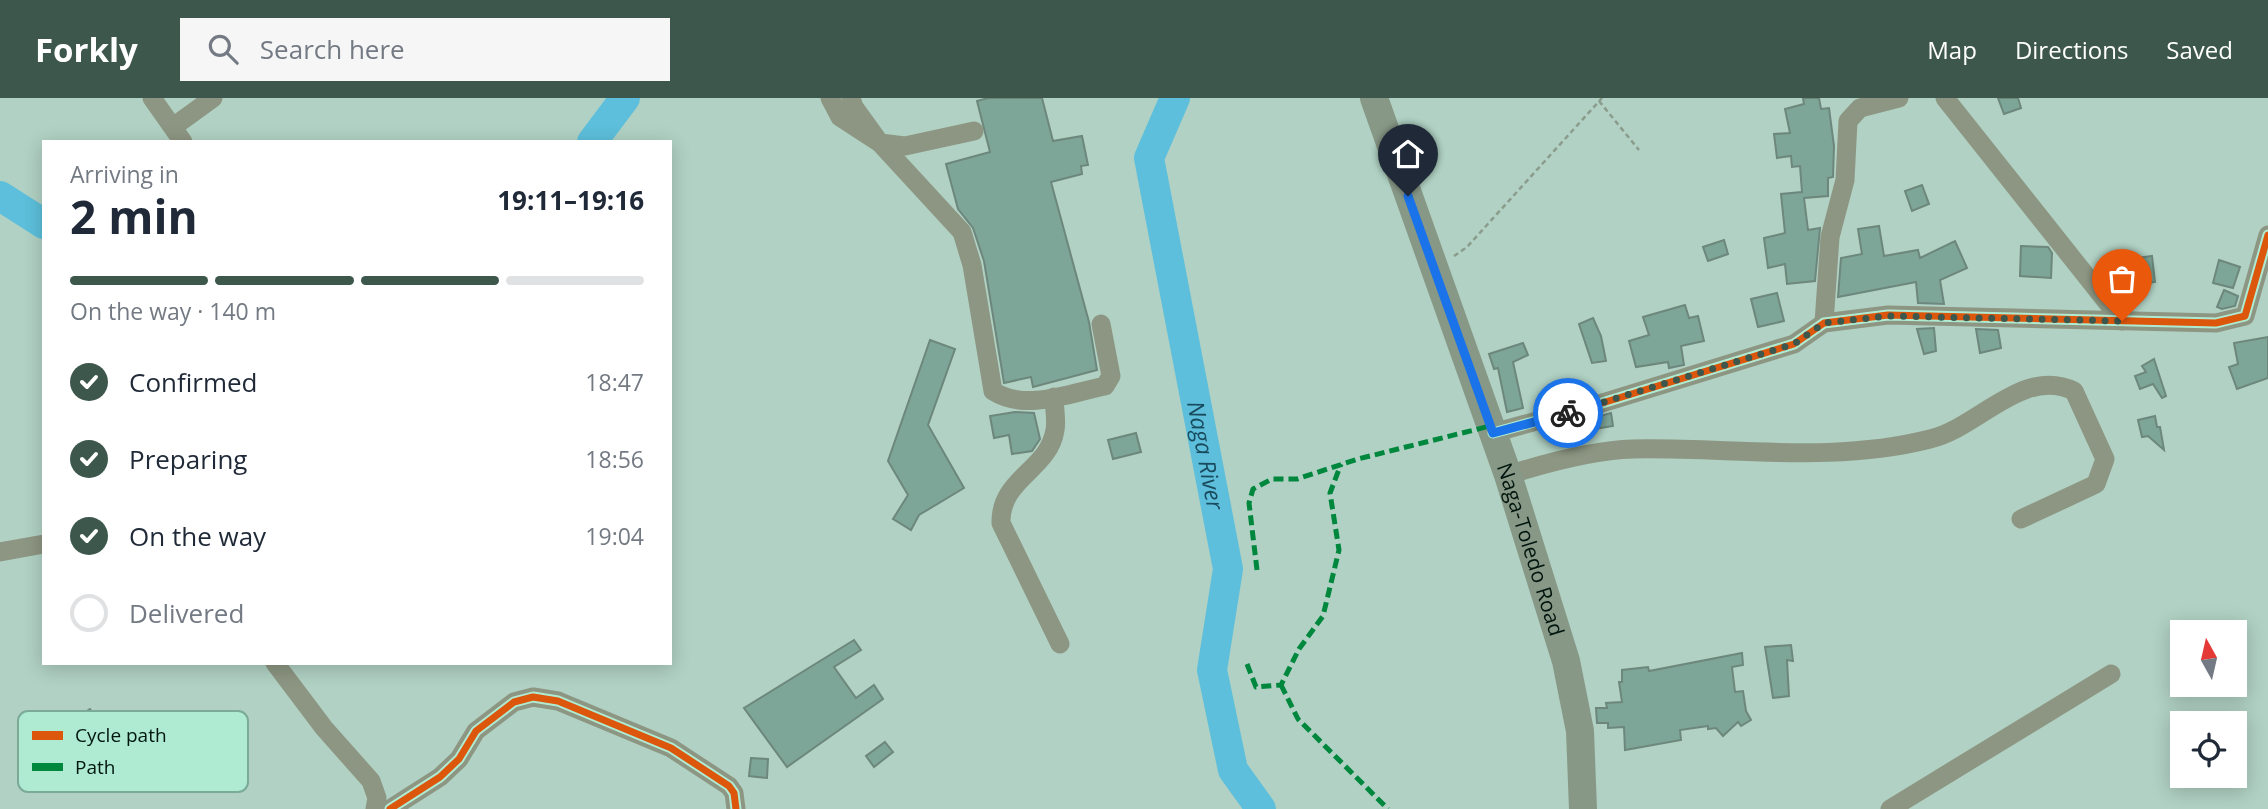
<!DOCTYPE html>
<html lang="en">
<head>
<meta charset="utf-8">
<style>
	body { margin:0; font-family:"Open Sans",sans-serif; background:#f6f6f7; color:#1f2937; height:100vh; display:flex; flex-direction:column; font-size:26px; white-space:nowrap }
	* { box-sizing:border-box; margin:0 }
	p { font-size:23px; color:#747a83 }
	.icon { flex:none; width:38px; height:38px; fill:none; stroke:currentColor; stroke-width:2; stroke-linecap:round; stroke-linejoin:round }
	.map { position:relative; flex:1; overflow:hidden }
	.details { position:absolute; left:42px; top:42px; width:630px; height:525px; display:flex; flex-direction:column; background:#fff; border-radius:0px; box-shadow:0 4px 18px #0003 }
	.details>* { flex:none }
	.needle { width:46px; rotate:352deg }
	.fabs { position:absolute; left:2170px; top:522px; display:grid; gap:14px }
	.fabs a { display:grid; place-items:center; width:77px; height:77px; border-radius:0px; background:#fff; box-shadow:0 4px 18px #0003; font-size:35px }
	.pin { position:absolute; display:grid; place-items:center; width:60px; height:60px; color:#fff; margin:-72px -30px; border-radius:50% 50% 50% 0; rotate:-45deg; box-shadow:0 0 7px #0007 }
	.pin .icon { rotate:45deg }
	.courier { position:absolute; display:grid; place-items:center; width:70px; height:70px; margin:-35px; border:5px solid #1a73e8; border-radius:50%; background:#fff; color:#222; box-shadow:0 2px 9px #0007 }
	.headline em { font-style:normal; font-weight:700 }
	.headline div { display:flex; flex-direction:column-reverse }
	.headline { display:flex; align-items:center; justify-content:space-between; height:119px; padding:0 28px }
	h1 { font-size:46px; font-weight:700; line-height:52px }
	.bar { display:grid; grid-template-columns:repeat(4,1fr); gap:10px 7px; align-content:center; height:84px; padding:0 28px }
	.bar i { height:9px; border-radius:5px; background:#e0e1e3 }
	.bar .on { background:#3e574d }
	.bar p { grid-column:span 4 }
	ol { padding:0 28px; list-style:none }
	li { display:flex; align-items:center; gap:21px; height:77px }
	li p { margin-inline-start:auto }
	li .icon { padding:7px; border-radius:50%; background:#3e574d; color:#fff; stroke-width:4 }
	li:last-child { color:#747a83 }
	li i { width:38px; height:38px; border:4px solid #e0e1e3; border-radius:50% }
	header { display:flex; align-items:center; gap:42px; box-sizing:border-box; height:98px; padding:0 35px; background:#3e574d; color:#fff }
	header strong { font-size:33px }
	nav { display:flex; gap:38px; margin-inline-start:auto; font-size:24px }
	.search { width:490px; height:63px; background:#f6f6f7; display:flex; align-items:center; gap:18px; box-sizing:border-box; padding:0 24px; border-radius:0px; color:#747a83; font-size:26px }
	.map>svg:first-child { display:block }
</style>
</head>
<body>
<header>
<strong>Forkly</strong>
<div class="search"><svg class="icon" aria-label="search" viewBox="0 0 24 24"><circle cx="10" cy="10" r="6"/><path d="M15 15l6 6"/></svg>Search here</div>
<nav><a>Map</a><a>Directions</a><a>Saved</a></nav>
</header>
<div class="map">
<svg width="2268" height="711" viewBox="0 0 2268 711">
	<rect width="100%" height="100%" fill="#b0d1c3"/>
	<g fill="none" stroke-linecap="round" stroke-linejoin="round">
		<g stroke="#5dbfdb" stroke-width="30">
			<path id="s1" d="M1175,0L1149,60L1228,471L1212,572L1233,672L1261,711"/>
			<polyline points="592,44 625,0"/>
			<polyline points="0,98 44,126"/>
		</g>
	</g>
	<g fill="#7ea698" stroke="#6d877d" stroke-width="2">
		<polygon points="988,0 1042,0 1053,43 1082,38 1088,67 1081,68 1082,76 1051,84 1089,224 1097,272 1033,289 1031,279 1004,285 984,163 973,130 958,111 946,66 990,54 977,3"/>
		<polygon points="1803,0 1819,0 1821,11 1829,10 1834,48 1833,79 1828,80 1828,98 1804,100 1808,132 1820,130 1815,183 1787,186 1785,166 1768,170 1764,140 1785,135 1781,96 1802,94 1800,68 1792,69 1791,58 1777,60 1774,36 1790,35 1785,11 1804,6"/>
		<polygon points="1998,0 2018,0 2021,10 2004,16"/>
		<polygon points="1922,87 1929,106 1912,113 1905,93"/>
		<polygon points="1879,128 1884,158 1918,152 1920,160 1955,143 1967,170 1940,182 1944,206 1918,205 1916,184 1838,199 1841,160 1862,156 1858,131"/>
		<polygon points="1724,142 1728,156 1708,163 1703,149"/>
		<polygon points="2021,148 2048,149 2052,155 2051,180 2020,178"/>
		<polygon points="2152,158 2155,184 2133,187 2130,161"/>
		<polygon points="2219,162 2240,169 2233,190 2213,185"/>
		<polygon points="2224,192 2238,198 2235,208 2222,211 2217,209"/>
		<polygon points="1777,195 1784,223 1758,229 1751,201"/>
		<polygon points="1685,207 1689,220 1698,218 1704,243 1681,248 1684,267 1669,270 1668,264 1636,269 1629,243 1649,237 1643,219"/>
		<polygon points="1593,220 1601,238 1606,263 1592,265 1579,226"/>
		<polygon points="1934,230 1936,253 1924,256 1917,231"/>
		<polygon points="1976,231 1998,232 2001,250 1980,255"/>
		<polygon points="2268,239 2268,280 2237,291 2229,269 2238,266 2234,245"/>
		<polygon points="930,242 955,251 928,327 964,390 919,417 911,432 893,421 908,397 888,363"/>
		<polygon points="1523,245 1528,257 1513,264 1523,310 1507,314 1498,270 1494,271 1489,256"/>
		<polygon points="2154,261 2166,298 2162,300 2153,286 2140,291 2135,278 2146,274 2142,268"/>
		<polygon points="1015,314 1034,315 1040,341 1032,353 1012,356 1009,337 994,340 990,318"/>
		<polygon points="1611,315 1613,328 1588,332 1588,327 1566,333 1564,328"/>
		<polygon points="2155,318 2157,329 2160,329 2164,352 2148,338 2142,339 2138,322"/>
		<polygon points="1136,335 1141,354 1113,361 1108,342"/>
		<polygon points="854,542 861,552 834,569 856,600 874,587 883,601 787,669 744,610"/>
		<polygon points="1791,547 1793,563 1787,562 1789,598 1773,600 1765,549"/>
		<polygon points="1742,555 1743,567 1732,569 1735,594 1743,593 1746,613 1751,622 1741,628 1738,624 1723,638 1716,630 1708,631 1708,628 1680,632 1681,642 1625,652 1624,629 1608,630 1608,625 1597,625 1596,610 1607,610 1606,605 1622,604 1619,584 1622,584 1622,572 1648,569 1649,573"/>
		<polygon points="90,611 104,634 88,642 75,620"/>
		<polygon points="885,644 893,654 874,669 866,658"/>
		<polygon points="751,660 768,661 767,680 749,678"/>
	</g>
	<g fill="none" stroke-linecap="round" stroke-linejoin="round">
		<g stroke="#8b9b8c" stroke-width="2.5" stroke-dasharray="5 3.5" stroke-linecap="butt">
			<polyline points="1599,3 1639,52"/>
			<polyline points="1454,158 1467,149 1602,0"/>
		</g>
		<g stroke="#8d9682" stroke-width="19">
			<polyline points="152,0 183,44"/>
			<path d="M830,0L840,19L880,45L962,134L972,167L993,293C1026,314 1070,295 1105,288L1111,278L1101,226"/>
			<polyline points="851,0 854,9 880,45 905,48 974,33"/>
			<polyline points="1945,0 2122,223"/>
			<polyline points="173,29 213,0"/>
			<polyline points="1824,225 1830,139 1845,82 1848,23 1860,10 1899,0"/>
			<path d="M1054,299C1054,309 1057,322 1055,332C1049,372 1000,380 1001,425L1060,546"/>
			<polyline points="1493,335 1599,306 1794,246 1824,225 1888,217 2216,225 2245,218 2268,137"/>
			<path d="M1508,377C1546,365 1592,352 1633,351C1732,349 1832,366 1930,341C1978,330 2023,268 2074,293L2105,361L2096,386L2021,421"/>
			<polyline points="0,454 44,446"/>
			<polyline points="275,565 324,630 371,683 377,700 375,711"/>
			<polyline points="390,711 440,679 459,661 476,633 514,604 533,599 558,603 671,650 729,688 734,695 736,711"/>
			<polyline points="1890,711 2111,576"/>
		</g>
		<path stroke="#889887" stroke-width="28" id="s2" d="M1374,0L1508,377L1566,563L1580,633L1583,711"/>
		<g stroke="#00873e" stroke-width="5" stroke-dasharray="10 5" stroke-linecap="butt">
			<polyline points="1257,472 1249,405 1253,391 1272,381 1297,381 1358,361 1490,328"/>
			<polyline points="1247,566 1256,589 1281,587 1299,551 1323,518 1339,452 1330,395 1341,366"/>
			<polyline points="1281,587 1298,621 1388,711"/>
		</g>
		<defs>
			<g id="cycleway">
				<polyline points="1493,335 1599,306 1794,246 1824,225 1888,217 2216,225 2245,218 2268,137"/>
				<polyline points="390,711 440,679 459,661 476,633 514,604 533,599 558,603 671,650 729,688 734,695 736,711"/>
			</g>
		</defs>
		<use href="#cycleway" stroke="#afebd2" stroke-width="11"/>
		<use href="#cycleway" stroke="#dc560c" stroke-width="7"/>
	</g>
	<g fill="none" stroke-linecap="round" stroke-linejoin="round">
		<polyline stroke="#3e574d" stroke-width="7" stroke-dasharray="0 12.6" points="1568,315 1794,246 1824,225 1888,218 2122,223"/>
		<polyline stroke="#1a73e8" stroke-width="9" points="1408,98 1493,335 1568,315"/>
	</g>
	<g text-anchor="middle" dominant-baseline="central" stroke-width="7" stroke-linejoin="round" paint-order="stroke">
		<g font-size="21" fill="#01160e" stroke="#afebd2">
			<text stroke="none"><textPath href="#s2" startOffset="478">Naga-Toledo Road</textPath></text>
		</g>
		<g font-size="23" font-style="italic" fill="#194b5e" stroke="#afebd2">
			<text stroke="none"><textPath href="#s1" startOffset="368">Naga River</textPath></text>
		</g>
	</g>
	<rect x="18" y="613" width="230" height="81" rx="10" fill="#afebd2" stroke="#7bab97" stroke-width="2"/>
	<rect x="32" y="633" width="31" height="9" fill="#dc560c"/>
	<rect x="32" y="665" width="31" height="8" fill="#00873e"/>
	<g font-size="19" fill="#01160e">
		<text x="75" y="644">Cycle path</text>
		<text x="75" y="676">Path</text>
	</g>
</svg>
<div class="fabs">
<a><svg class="needle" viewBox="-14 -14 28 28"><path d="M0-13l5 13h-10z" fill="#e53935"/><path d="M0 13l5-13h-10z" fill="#747a83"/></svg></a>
<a><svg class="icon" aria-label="locate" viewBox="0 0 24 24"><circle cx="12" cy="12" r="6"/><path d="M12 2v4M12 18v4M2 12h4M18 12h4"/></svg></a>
</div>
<div class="pin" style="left:2122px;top:223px;background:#ea580c"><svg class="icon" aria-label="bag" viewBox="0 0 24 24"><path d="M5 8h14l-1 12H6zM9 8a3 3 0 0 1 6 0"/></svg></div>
<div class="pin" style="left:1408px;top:98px;background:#1f2937"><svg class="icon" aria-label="home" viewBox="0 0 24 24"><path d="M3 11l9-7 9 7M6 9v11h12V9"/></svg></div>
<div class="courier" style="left:1568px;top:315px"><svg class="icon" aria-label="bike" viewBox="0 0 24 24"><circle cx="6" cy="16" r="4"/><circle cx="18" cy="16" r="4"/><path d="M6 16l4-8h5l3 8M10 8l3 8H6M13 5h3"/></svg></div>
<section class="details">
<div class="headline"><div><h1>2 min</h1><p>Arriving in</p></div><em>19:11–19:16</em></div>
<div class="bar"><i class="on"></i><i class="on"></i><i class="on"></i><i></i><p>On the way · 140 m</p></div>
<ol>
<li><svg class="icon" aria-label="check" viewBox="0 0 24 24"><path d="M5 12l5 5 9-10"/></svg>Confirmed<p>18:47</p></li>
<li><svg class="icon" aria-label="check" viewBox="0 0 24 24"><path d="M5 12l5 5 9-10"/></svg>Preparing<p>18:56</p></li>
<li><svg class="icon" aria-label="check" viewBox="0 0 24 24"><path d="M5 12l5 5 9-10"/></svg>On the way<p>19:04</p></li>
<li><i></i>Delivered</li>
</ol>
</section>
</div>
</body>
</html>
